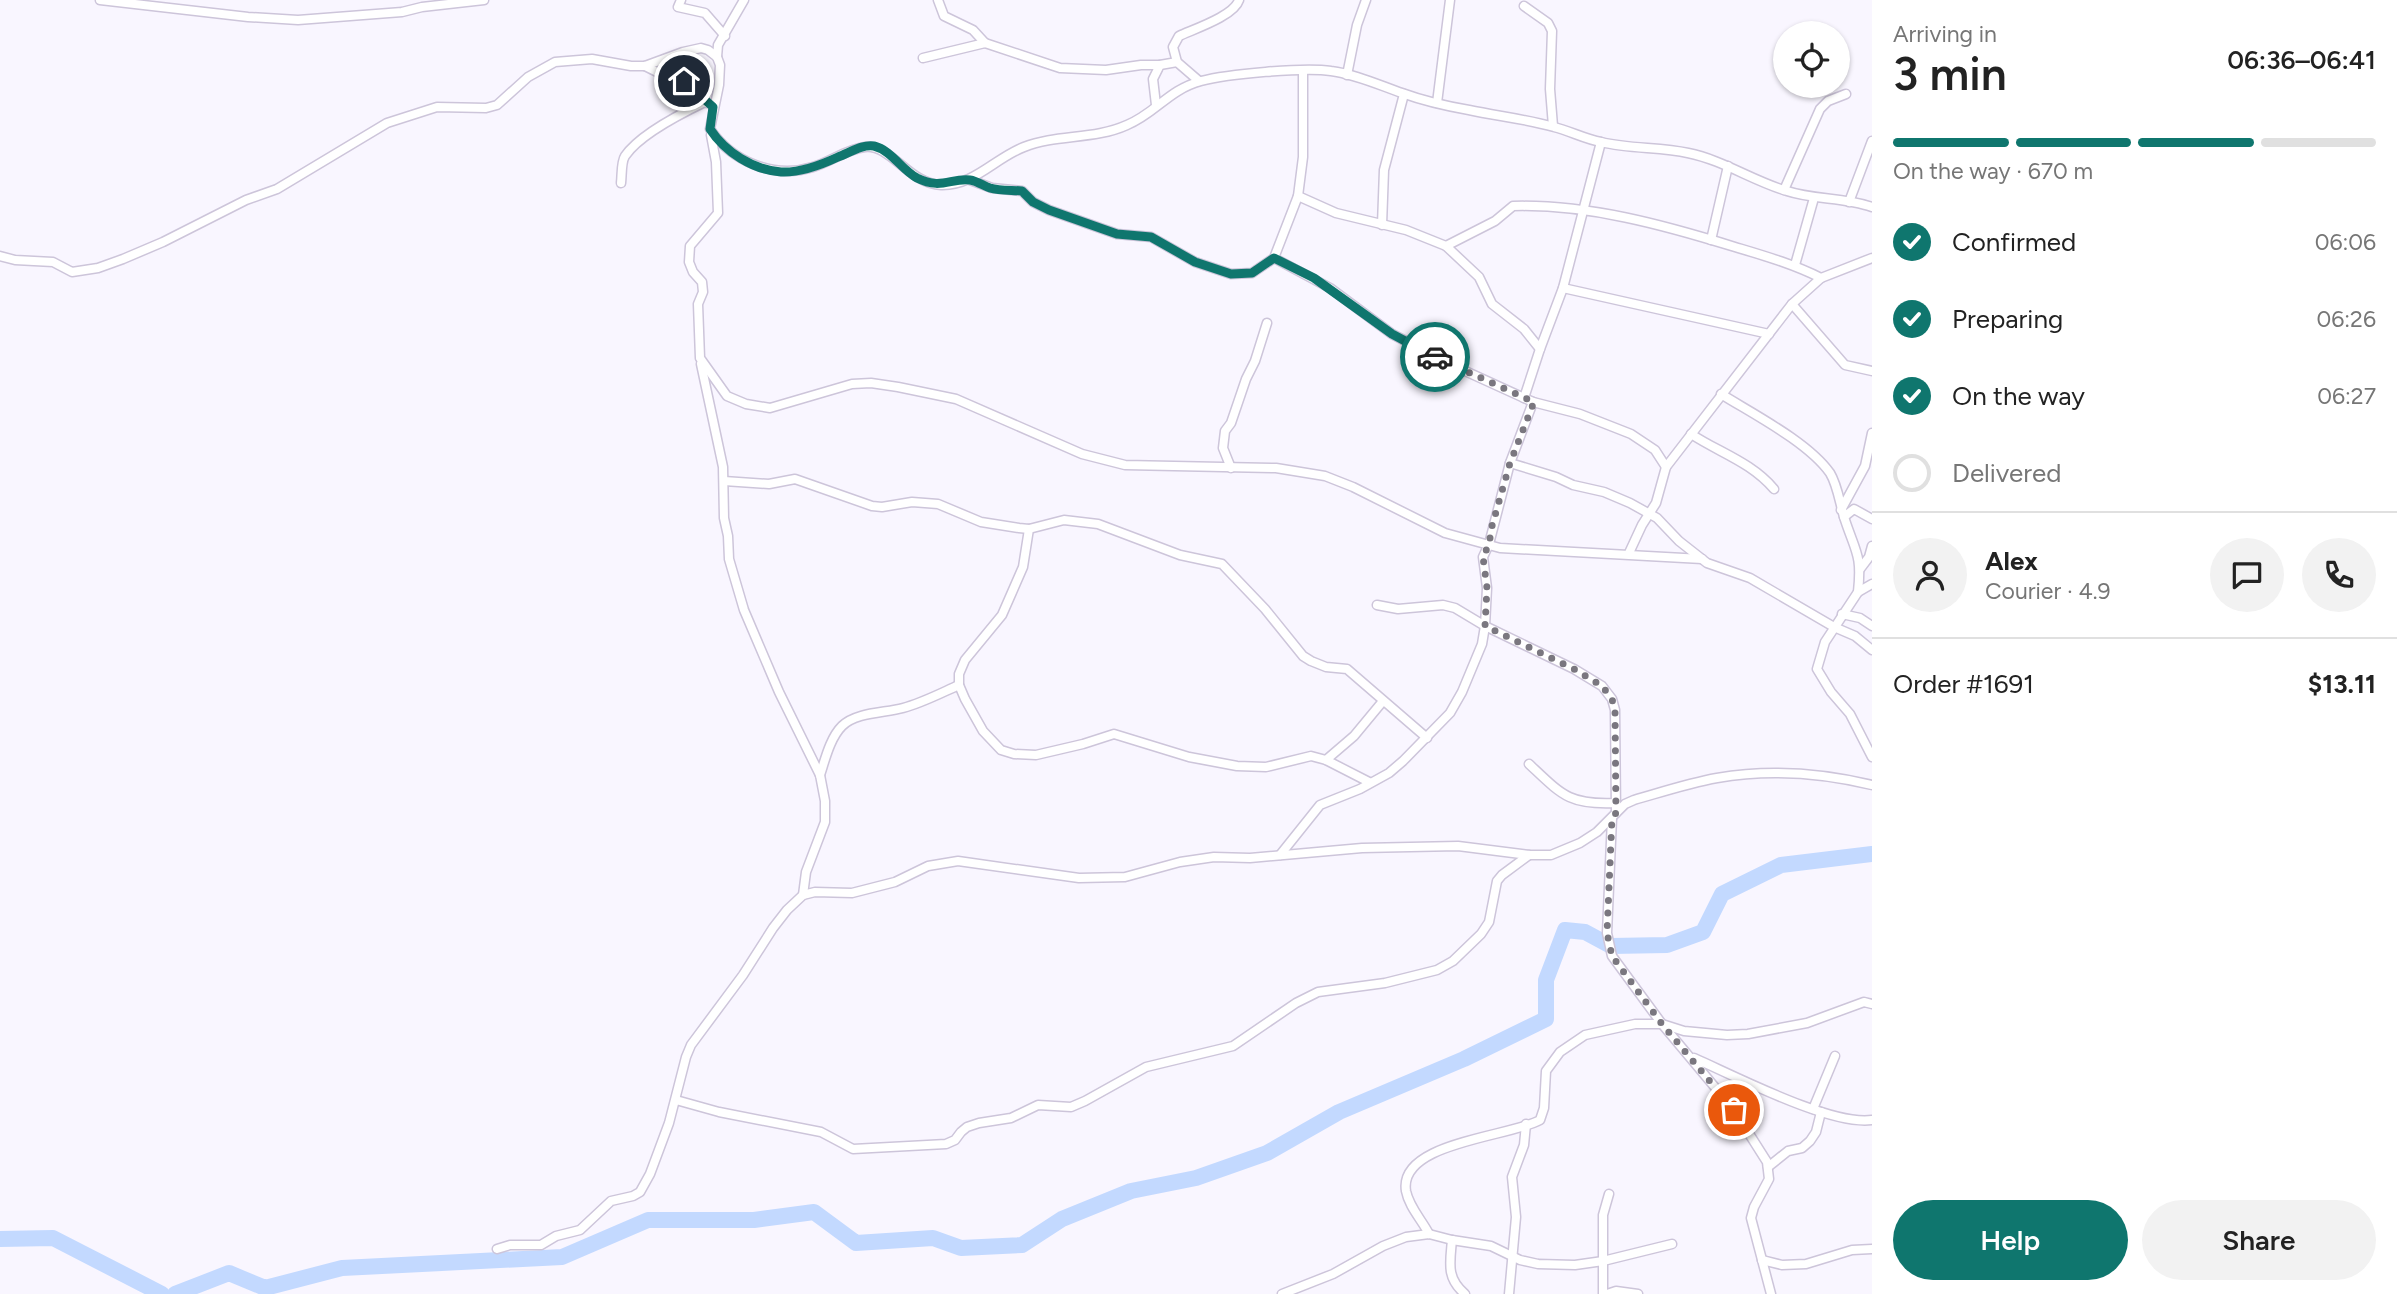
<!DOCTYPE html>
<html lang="en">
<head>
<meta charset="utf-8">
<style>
	body { margin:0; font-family:Figtree,sans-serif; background:#f2f2f2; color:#222; height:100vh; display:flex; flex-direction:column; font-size:26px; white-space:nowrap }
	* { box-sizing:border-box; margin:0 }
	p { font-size:23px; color:#767676 }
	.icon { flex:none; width:38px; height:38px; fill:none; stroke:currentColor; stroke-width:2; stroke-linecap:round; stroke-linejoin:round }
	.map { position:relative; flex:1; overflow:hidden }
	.details { display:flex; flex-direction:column; background:#fff; width:525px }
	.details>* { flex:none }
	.fabs { position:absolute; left:1773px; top:21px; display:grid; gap:14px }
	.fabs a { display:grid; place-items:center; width:77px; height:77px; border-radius:50%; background:#fff; box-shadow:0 2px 5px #0004; font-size:35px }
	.pin { position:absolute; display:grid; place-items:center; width:60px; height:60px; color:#fff; margin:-30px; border:4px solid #fff; border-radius:50%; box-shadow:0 2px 7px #0007 }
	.courier { position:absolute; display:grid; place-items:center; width:70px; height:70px; margin:-35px; border:5px solid #0f766e; border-radius:50%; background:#fff; color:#222; box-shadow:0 2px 9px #0007 }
	.head em { font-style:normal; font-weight:600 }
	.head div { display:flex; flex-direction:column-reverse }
	.head { display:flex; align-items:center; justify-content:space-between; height:119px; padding:0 21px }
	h1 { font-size:46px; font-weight:600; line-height:52px }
	.bar { display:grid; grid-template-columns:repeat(4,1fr); gap:10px 7px; align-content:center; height:84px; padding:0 21px }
	.bar i { height:9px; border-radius:5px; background:#e0e0e0 }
	.bar .current { background:#0f766e }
	.bar p { grid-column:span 4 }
	.line { display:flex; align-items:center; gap:18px; padding:0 21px; border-top:2px solid #e0e0e0 }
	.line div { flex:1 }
	.round { display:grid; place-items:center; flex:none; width:74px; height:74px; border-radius:37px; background:#f2f2f2 }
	ol { padding:0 21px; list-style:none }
	li { display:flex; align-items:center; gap:21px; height:77px }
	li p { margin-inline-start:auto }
	li .icon { padding:7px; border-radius:50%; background:#0f766e; color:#fff; stroke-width:4 }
	li:last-child { color:#767676 }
	li i { width:38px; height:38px; border:4px solid #e0e0e0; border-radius:50% }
	.button { display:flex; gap:14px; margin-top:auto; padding:14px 21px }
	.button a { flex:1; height:80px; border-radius:42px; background:#0f766e; color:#fff; font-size:28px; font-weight:600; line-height:80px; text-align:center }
	.button a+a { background:#f2f2f2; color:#222 }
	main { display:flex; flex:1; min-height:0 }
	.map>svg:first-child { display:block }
</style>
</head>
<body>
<main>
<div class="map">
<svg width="1872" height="1294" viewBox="0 0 1872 1294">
	<rect width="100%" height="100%" fill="#f9f6ff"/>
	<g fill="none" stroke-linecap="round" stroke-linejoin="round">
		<g stroke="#c3d9ff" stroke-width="16">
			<polyline points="0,1239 53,1238 162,1294"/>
			<polyline points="175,1294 229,1273 265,1288 342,1268 562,1257 648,1220 754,1220 814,1212 856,1243 933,1238 961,1248 1022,1245 1062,1219 1131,1191 1196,1178 1267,1153 1339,1112 1464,1059 1546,1019 1546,980 1565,930 1585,932 1611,946 1667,945 1703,932 1722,894 1781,865 1872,854"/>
		</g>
		<defs>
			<g id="street">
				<polyline points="100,0 248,17 298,20 402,12 422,7 484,0"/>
				<polyline points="681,0 678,7 705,13 725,36"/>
				<polyline points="938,0 944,16 973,30 985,43"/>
				<polyline points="1524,6 1548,23 1552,31 1550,89 1553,126"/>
				<polyline points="717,57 718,45 744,0"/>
				<polyline points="923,58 985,43 1060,68 1106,70 1141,65 1160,65"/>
				<polyline points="645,66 661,74 684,81 707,103"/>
				<polyline points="1347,75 1357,25 1366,0"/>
				<path d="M1199,81L1177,62L1173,47L1179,36C1194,29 1234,16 1239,0"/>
				<polyline points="1437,103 1450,0"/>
				<polyline points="1156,105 1153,79 1160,65 1177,62"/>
				<polyline points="711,135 716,162 718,213 690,246 689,262 693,272 702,282 703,292 698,304 700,358 727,396 746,404 770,408 852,384 871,383 898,387 956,399 1082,454 1125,465 1276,468 1325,476 1353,487 1445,533 1500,548 1702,559"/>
				<polyline points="970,180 992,188 1022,191 1033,202 1049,210 1117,234 1151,237 1195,262 1231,274 1252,273 1274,258 1298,196 1303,157 1303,71"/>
				<path d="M621,183C622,175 621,162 625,156C640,134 682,113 705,102"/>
				<polyline points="1784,190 1820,109 1828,101 1846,94"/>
				<polyline points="1298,196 1336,213 1406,230 1446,246 1479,277 1492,304 1524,329 1540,349"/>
				<polyline points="1849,202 1872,141"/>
				<polyline points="1382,225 1384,170 1404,94"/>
				<polyline points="1711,240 1728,166"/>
				<path d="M1446,246L1495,221L1513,206C1588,204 1664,225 1735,247C1765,256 1793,264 1821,278"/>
				<path d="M0,256L15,260L53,262L72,272L98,268L123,259L163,242L246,200L277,189L387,123L437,107L486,108L497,105L528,77L555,62L592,59L631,66H645L683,52L701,48L708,50L717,57L720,65L719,85L710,129C732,162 774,179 813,167C830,162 847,149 865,147C891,144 909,184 941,185C974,186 995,158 1024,147C1057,134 1094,140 1127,125C1156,113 1168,90 1201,81C1227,74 1304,67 1331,71C1355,74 1379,85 1402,93C1424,101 1446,106 1469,110C1497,116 1526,119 1554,127C1570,131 1585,139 1601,142C1630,149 1660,147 1688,153C1723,160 1753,181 1787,191C1814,200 1845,197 1872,207"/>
				<polyline points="1274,258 1330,288 1392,334 1452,365 1533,402 1580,414 1631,434 1655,450 1666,467 1656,503 1642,525 1629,553"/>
				<polyline points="1795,265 1814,198"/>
				<polyline points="1563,288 1769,334"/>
				<polyline points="1792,304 1845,365 1872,371"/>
				<polyline points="701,364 723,467 724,518 728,536 729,559 744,610 779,692 820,775 825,801 825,822 806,872 803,895"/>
				<path d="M1721,394C1753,414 1808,442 1830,473C1838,486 1840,505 1845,520C1856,553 1862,555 1858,592L1825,642L1817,669L1831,692L1850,714L1872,757"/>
				<polyline points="1524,398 1540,349 1563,288 1601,142"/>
				<path d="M1691,434C1720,453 1751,462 1774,489"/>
				<polyline points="1510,463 1556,477 1573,485 1604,492 1630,503 1657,518 1679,541 1707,563 1750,578 1834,627 1855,636 1872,650"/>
				<polyline points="1666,467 1792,304 1821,278 1872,258"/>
				<polyline points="1231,468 1223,448 1225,431 1231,423 1246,379 1255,361 1267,323"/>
				<polyline points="724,481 769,484 795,479 872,506 882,507 912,502 938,504 981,522 1019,528 1029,529 1064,520 1098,524 1180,555 1222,564 1265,609 1303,656 1311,661 1326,667 1347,669 1427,738"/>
				<polyline points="1841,510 1865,466 1872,433"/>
				<polyline points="1844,517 1854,509 1872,519"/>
				<polyline points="1029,529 1023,567 1002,615 965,660 959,674 959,685 965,699 983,731 1001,750 1014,754 1036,755 1083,744 1114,734 1189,757 1237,766 1266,767 1311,756 1326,760 1369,782"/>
				<polyline points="1860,569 1869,557 1872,546"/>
				<polyline points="1858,592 1872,584"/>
				<polyline points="1377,605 1398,609 1443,605 1455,608 1485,626 1574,669 1602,686 1612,699 1615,710 1616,813"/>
				<polyline points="1842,614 1860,618 1872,626"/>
				<polyline points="1326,760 1354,736 1383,701"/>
				<path d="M1529,764C1562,795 1569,805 1615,803"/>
				<path d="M820,775C825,760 830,738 842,726C856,712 885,713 903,708C922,703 941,693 959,685"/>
				<polyline points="1612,818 1607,933 1612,956 1662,1024 1734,1110 1767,1162 1769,1179 1754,1207 1751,1218 1771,1294"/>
				<polyline points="1280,855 1320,805 1360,789 1389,773 1403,761 1450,713 1462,692 1482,644 1485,626 1487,588 1483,557 1489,544 1510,463 1533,402"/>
				<path d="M1694,1058C1735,1076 1831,1126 1872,1120"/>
				<polyline points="676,1100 719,1112 821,1132 853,1149 946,1144 955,1140 961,1132 967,1127 979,1123 1011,1118 1038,1105 1071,1107 1085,1101 1146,1067 1233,1046 1296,1003 1318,992 1385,983 1437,970 1453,961 1481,934 1489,922 1497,881 1502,875 1529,855"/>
				<polyline points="1813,1109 1835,1056"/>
				<polyline points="1768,1167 1788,1151 1802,1148 1810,1141 1816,1132 1821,1112"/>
				<path d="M1429,1234C1422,1220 1409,1207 1406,1191C1398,1142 1510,1137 1540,1120L1544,1108L1546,1071L1560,1052L1585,1035L1635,1024H1662L1684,1031L1727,1035L1748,1034L1807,1023L1864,1002L1872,1004"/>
				<path d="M1452,1240C1450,1263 1446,1278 1465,1294"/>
				<path d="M497,1249L510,1245H541L556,1236L580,1230L611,1201L633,1196L640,1192L650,1174L669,1123L686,1057L691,1045L743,975L773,928L787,910L803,895L815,892L852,893L895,882L928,866L958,861L1079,878L1125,877L1180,862L1214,857L1250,858L1362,848L1458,846L1529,855H1551L1580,843L1597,832L1625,804L1634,800C1662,792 1689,783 1717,778C1768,769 1822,773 1872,785"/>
				<polyline points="1762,1260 1782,1265 1806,1264 1852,1250 1872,1249"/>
				<polyline points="1282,1294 1333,1274 1383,1246 1406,1237 1429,1234 1452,1240 1491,1246 1520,1260 1538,1264 1575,1265 1603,1261 1672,1244"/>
				<polyline points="1509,1294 1516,1217 1512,1177 1524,1145 1526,1124"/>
				<polyline points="1603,1294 1603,1215 1609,1194"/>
				<polyline points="1607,1294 1616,1291 1638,1294"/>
			</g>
		</defs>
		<use href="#street" stroke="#cdc5da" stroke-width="11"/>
		<use href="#street" stroke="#fff" stroke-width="8"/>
	</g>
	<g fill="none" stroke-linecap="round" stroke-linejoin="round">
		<polyline stroke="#7a777f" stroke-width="7" stroke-dasharray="0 12.6" points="1435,357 1534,402 1510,463 1492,526 1489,544 1483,557 1487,588 1485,626 1574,669 1602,686 1612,699 1615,710 1616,813 1612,818 1607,933 1612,956 1662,1024 1734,1110"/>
		<path stroke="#0f766e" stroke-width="9" d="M684,81L713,107L710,129C725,152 753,170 781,172C801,173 821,165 838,157C849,153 862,144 874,146C891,150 902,170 917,178C941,190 950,178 970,180C977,181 984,186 990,188C1000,191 1012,190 1022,191L1033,202L1049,210L1117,234L1151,237L1195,262L1231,274L1252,273L1274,258L1314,278L1392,334L1435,357"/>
	</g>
</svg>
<div class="fabs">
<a><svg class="icon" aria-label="locate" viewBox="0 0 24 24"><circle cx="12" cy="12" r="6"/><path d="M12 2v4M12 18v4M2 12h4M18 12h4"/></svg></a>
</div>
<div class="pin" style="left:1734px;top:1110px;background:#ea580c"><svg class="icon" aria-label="bag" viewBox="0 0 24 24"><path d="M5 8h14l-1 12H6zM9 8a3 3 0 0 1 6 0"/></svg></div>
<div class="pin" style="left:684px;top:81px;background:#1f2937"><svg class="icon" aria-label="home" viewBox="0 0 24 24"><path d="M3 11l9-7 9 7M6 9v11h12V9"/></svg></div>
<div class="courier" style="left:1435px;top:357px"><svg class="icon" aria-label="car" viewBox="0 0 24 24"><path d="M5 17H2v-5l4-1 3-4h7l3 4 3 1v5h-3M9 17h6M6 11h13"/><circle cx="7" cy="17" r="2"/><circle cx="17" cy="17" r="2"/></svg></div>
</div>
<section class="details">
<div class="head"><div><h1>3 min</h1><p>Arriving in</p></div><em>06:36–06:41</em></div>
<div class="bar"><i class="current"></i><i class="current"></i><i class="current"></i><i></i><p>On the way · 670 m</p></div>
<ol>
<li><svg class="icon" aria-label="check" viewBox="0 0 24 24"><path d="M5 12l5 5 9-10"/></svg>Confirmed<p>06:06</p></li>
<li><svg class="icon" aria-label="check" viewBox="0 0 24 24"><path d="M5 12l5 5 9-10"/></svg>Preparing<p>06:26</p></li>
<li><svg class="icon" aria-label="check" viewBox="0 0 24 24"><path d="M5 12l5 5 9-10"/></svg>On the way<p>06:27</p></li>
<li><i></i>Delivered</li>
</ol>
<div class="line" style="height:126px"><a class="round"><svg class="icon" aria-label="person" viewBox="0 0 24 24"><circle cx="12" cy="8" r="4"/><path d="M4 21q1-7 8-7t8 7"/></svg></a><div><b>Alex</b><p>Courier · 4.9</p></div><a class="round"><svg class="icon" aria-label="chat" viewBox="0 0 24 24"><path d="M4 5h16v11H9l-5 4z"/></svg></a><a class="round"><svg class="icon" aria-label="phone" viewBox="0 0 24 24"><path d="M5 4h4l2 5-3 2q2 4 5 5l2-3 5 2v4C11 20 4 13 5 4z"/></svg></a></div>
<div class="line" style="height:91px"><div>Order #1691</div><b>$13.11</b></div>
<div class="button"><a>Help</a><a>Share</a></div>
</section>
</main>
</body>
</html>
